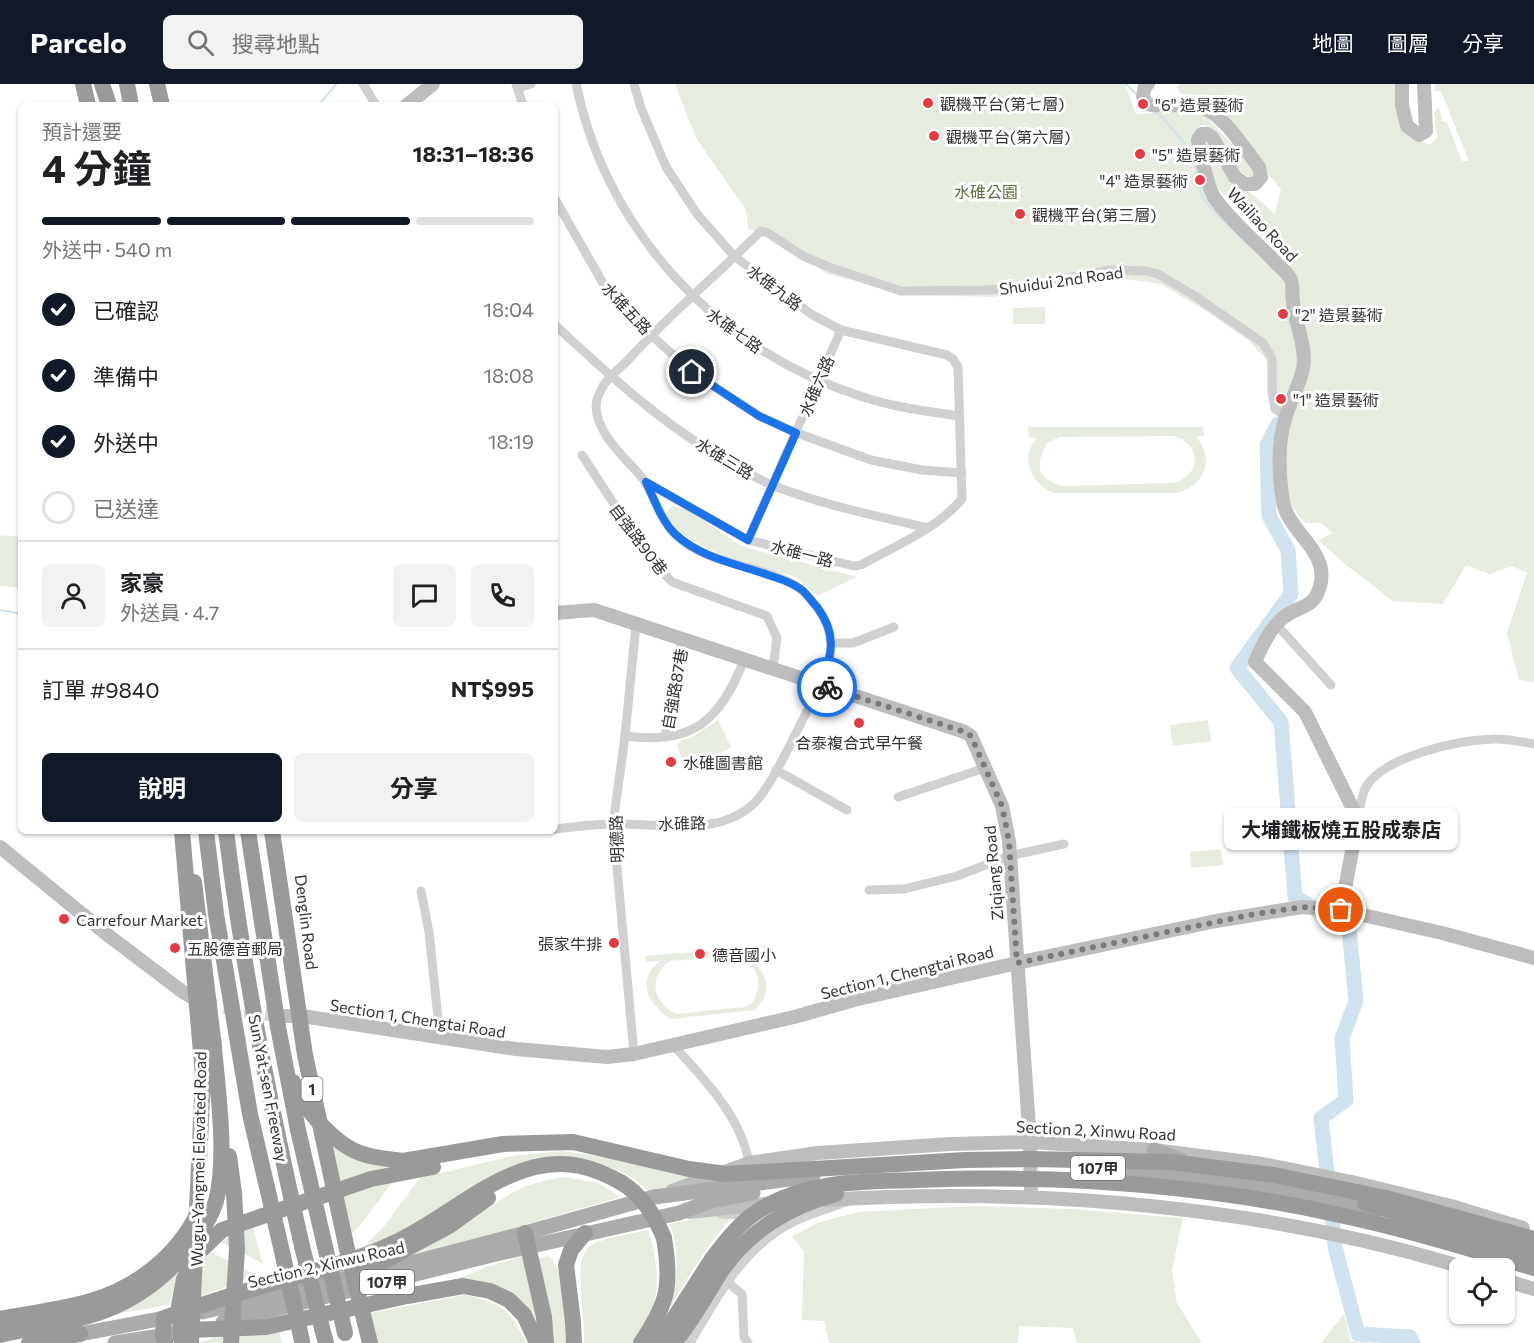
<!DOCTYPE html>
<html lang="zh-TW">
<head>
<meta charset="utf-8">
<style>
	body { margin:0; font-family:Commissioner,"Noto Sans TC",sans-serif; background:#f2f2f2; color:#202124; height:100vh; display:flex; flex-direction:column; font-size:22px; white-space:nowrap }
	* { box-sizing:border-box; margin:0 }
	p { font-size:20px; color:#757577 }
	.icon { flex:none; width:33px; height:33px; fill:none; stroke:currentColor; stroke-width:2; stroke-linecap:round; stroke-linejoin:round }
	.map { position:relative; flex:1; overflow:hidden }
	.panel { position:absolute; left:18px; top:18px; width:540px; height:732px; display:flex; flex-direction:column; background:#fff; border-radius:9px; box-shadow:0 2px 4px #0004 }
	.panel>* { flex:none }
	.tools { position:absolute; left:1449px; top:1174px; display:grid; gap:12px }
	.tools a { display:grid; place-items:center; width:66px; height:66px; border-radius:9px; background:#fff; box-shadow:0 2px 4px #0004; font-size:30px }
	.pin { position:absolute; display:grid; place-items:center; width:51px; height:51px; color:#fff; margin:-26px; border:3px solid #fff; border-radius:50%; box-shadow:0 2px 6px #0007 }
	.courier { position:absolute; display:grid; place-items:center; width:60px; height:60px; margin:-30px; border:4px solid #1a73e8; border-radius:50%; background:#fff; color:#222; box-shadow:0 2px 8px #0007 }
	.bubble { position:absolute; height:42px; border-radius:9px; background:#fff; box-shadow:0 2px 4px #0004; font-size:20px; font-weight:700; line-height:42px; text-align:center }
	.head em { font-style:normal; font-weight:700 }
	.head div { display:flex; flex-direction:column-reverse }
	.head { display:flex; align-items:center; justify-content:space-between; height:102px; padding:0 24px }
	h1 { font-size:39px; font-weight:700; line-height:45px }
	.bar { display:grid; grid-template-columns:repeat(4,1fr); gap:9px 6px; align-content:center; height:72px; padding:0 24px }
	.bar i { height:8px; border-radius:4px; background:#e0e0e0 }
	.bar .current { background:#111827 }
	.bar p { grid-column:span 4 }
	.line { display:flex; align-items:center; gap:15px; padding:0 24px; border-top:2px solid #e0e0e0 }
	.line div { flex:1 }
	.round { display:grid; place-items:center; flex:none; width:63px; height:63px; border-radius:9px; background:#f2f2f2 }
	ol { padding:0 24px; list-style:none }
	li { display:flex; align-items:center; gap:18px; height:66px }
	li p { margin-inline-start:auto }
	li .icon { padding:6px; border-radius:50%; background:#111827; color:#fff; stroke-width:4 }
	li:last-child { color:#757577 }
	li i { width:33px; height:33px; border:3px solid #e0e0e0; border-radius:50% }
	.primary-button { display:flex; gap:12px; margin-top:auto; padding:12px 24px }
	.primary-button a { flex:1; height:69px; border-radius:9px; background:#111827; color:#fff; font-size:24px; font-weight:700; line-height:69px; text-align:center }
	.primary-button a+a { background:#f2f2f2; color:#202124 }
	header { display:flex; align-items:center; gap:36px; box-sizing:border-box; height:84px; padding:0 30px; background:#111827; color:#fff }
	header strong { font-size:28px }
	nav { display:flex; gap:33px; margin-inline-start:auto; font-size:21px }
	.search { width:420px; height:54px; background:#f2f2f2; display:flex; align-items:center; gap:15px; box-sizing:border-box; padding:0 21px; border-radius:9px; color:#757577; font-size:22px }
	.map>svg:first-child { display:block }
</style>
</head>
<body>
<header>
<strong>Parcelo</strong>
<div class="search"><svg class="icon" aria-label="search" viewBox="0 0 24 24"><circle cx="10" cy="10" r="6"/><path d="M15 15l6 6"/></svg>搜尋地點</div>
<nav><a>地圖</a><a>圖層</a><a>分享</a></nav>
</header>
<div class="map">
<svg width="1534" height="1259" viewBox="0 0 1534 1259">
	<rect width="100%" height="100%" fill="#fff"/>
	<g fill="#e6ecdf" fill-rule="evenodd">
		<polygon points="675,0 1125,0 1136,30 1190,27 1202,29 1241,69 1255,89 1250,94 1241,88 1205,41 1200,41 1194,51 1206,103 1204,106 1254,156 1282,191 1299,268 1294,312 1301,293 1302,244 1290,184 1216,102 1205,61 1211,57 1245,104 1275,130 1281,105 1265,86 1213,11 1181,10 1176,3 1180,0 1396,0 1401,45 1429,61 1437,54 1434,28 1439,24 1443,38 1447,38 1462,77 1469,77 1441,7 1434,7 1435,0 1534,0 1534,598 1519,596 1507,549 1527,489 1512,482 1490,490 1466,481 1443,520 1393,517 1345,480 1318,456 1333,449 1321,439 1305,439 1283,411 1277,357 1289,327 1274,328 1266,275 1248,256 1206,227 1161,200 1119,194 995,213 911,211 828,190 769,154 748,144 746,126 696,54"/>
		<polygon points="1045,223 1045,240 1013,240 1013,224"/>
		<path d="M1028,343H1203L1204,352L1196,353C1216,376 1204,403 1176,409H1053C1031,400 1019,373 1037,354H1029ZM1173,352C1202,359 1202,392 1173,399L1062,402C1037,394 1035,383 1046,360L1059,353Z"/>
		<polygon points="672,422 688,426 741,462 857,493 817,512 796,493 723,472 693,457 675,445 664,432"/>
		<polygon points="0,451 21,453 21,504 0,502"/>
		<polygon points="718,636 731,663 713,673 695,689 681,673 677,661 682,656 691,654"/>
		<polygon points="1208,636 1211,657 1173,662 1170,641"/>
		<polygon points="1221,765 1223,781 1191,784 1190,768"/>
		<path d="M768,862V868L747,870C764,886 777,907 754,926L672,935C657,929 642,909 648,892C650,886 656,881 660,877L646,878L645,872ZM739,872C758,882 763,898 753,918L744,923L676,930C653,918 647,894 670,877Z"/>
		<path d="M328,1059C355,1079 372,1081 405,1081L359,1143L350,1151Z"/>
		<path d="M562,1067L604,1073L695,1093L650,1109C624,1082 595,1078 559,1075L360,1167L385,1141L420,1094L512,1072Z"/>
		<path d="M565,1093L598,1099L621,1113L407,1175C427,1163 447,1152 466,1139C504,1115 517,1099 565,1093Z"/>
		<polygon points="974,1122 1069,1125 1183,1134 1172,1186 1177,1219 1202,1259 1077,1259 1073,1244 1019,1242 1018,1259 829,1259 824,1237 802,1236 804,1168 792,1152 820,1138 859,1128"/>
		<path d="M741,1125C710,1153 691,1189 670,1224C678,1196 680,1168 670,1140Z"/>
		<polygon points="253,1143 263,1180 221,1158 230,1152"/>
		<path d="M648,1146C658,1175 662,1211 646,1239C642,1246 637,1253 632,1259H584C586,1237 572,1175 589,1163C602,1153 631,1150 648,1146Z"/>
		<polygon points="211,1168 256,1191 199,1213 202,1177"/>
		<polygon points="524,1172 540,1244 527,1224 438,1203 489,1182"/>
		<path d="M548,1172C567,1186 565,1237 566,1259H553L537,1175Z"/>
		<polygon points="178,1189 169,1221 102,1232 149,1209"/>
		<path d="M464,1211C499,1218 511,1226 526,1259H378L370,1229Z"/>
		<polygon points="1344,1230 1351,1257 1370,1259 1321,1259"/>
		<polygon points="276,1233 282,1259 199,1259"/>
	</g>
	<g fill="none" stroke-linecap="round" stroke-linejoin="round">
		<g stroke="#cfe2ee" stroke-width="2">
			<polyline points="1126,0 1137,11"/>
			<polyline points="319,21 336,0"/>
			<polyline points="1152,27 1162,33 1193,69 1201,110 1207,120 1251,164"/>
			<polyline points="0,526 21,530"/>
		</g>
		<polyline stroke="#cfe2ee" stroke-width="15" points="1278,340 1267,361 1269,432 1288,466 1291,510 1237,584 1281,638 1295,813 1349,845 1356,917 1342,954 1346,1016 1321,1034 1335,1163 1358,1250 1410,1253 1413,1259"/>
		<polyline stroke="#d6d6d6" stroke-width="14" stroke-dasharray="14 7" stroke-linecap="butt" points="203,920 283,932"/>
		<g stroke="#d0d0d0" stroke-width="9">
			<polyline points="363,0 376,21"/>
			<polyline points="516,0 523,21"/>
			<path d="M576,0C607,148 717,266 860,312C892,323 926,327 959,332"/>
			<path d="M634,0L641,24L666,83L697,130L734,172L811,230L841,246L947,271L953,275L958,283L962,415C937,445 895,462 861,481L854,482L748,456L647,399"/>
			<polyline points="518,4 531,0"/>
			<polyline points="555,115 604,201 651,251 692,288 759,332 797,349 871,376 922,386 962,389"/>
			<path d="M555,241C612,294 672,349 742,385C752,391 763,398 774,402C824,421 876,432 928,444"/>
			<polyline points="582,371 648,472 672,498 767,532 777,554 773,585"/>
			<polyline points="748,456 841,246"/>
			<polyline points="1276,540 1331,601"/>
			<polyline points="832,559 853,559 894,543"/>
			<path d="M625,652C693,661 720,637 744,576"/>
			<polyline points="665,653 682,556"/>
			<polyline points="776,686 847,726"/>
			<polyline points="898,713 985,684"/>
			<path d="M1358,735C1360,725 1361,712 1366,703C1384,672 1459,656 1493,655C1506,654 1521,658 1534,660"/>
			<path d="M555,745C575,743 594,740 614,740C661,739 725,755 759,714C773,697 790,661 800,641C820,601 848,565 817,523C812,517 806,509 800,505C765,479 708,484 675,450C658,433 654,408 640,391C623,372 596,349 596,321C596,315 600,308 603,302C608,293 622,283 630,274C671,229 718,190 761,147L768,149L803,172L829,183L901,207L987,206L1029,204L1080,191L1112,186L1147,187L1158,190L1195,212L1263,259L1272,274V307L1275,325L1286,332"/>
			<polyline points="869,806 904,805 957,792 1009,772 1064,760"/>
			<polyline points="421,807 429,848 440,953"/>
			<path d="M673,961C704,995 741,1032 749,1079"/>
			<polyline points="634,970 613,740 625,652 636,541"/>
			<path d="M720,1130C730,1130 742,1129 748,1139"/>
			<polyline points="727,1198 742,1210 744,1253 748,1259"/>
			<path d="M690,1259C717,1213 743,1163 793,1138C809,1130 828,1125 845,1118"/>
		</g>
		<g stroke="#bdbdbd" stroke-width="14">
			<path d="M1148,0L1145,2L1143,12L1146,20C1162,24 1177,20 1193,21C1221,24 1242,62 1259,83L1261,93L1255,100H1245L1235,93L1212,53L1207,50H1202L1198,56C1202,72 1206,100 1214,113C1231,138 1256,157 1276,179C1281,184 1289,190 1291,196C1293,202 1292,212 1293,218C1295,240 1307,263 1303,285C1299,302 1291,316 1286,332C1277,358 1279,392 1283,418C1289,449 1330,467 1320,502C1314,525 1300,521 1284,533C1270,544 1262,562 1255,578L1305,628L1358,735L1341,826"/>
			<polyline points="1402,0 1402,21 1407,42 1419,51 1426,47 1424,0"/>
			<polyline points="407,21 433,0"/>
			<polyline points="555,529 594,526 965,648 971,652 1002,722 1009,757 1030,1058 1031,1113"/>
			<polyline points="0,763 109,852 183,908 202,919"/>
			<polyline points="283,932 302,932 516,965 607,973 634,970 794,933 858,915 1017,879 1216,837 1302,823 1341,826 1442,849 1534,874"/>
			<polyline points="672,1107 749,1079 818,1069 951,1060 1030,1058 1154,1066 1263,1080 1352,1098 1451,1122 1523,1144"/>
			<path d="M825,1116C1039,1103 1264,1122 1469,1185"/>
			<polyline points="690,1128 773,1119"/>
			<polyline points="1504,1196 1534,1205"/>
		</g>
		<g stroke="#ababab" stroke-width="15">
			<polyline points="1154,1066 1181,1076"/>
			<path d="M1109,1084C1199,1089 1289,1105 1376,1126"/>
			<polyline points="202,1228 407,1180 525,1149 654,1113 813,1092"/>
			<polyline points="223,1238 496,1170 679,1129 711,1117 753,1109"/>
			<polyline points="80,1250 175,1232"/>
			<polyline points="115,1259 173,1250"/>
		</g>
		<g stroke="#9a9a9a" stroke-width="16">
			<polyline points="83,0 88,21"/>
			<polyline points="102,0 109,21"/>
			<polyline points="127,0 131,21"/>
			<polyline points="157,0 162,21"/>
			<polyline points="206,747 216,830 250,1030 283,1172"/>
			<path d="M226,747C243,887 271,1025 302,1162"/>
			<polyline points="248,747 278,943 298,1046"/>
			<polyline points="194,798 214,963"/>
			<path d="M293,998C302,1024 335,1060 360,1069C373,1074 389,1075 403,1077"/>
			<polyline points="229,1072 234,1109"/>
			<path d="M1089,1097C1171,1102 1255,1112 1335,1130C1402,1144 1468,1164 1534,1184"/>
			<polyline points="1386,1114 1534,1155"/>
			<polyline points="525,1149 544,1233 546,1259"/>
			<polyline points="360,1190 449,1142 488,1114"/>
			<path d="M0,1235C30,1229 61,1226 91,1217C136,1204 177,1172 198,1129"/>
			<polyline points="322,1244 326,1259"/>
			<polyline points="189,1246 266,1243 407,1212 463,1202 490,1207 509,1216 524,1231 537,1259"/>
			<path d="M0,1251C35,1242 73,1239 106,1226C132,1216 155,1200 174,1181C191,1163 208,1142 216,1117C228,1072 217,1001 213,954"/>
			<polyline points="29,1259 80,1250"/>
			<path d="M165,1259L163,1252L164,1234C207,1219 250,1205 294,1193C328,1183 363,1174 394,1159C442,1137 483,1096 535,1083C567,1075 594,1083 622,1099"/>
			<polyline points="574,1259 573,1238 566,1181 571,1166 585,1149"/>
			<path d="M641,1259C668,1219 672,1202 664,1154"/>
			<polyline points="658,1259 712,1175"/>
		</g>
		<g stroke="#9a9a9a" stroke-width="16">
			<polyline points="182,747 203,992 191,1259"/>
			<polyline points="272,747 305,971 348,1170 370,1259"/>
			<polyline points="298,1046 345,1249"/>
			<polyline points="403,1077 503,1060 573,1058 689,1085 726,1090 965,1076 1031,1075 1171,1078 1274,1091 1386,1114"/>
			<path d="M622,1099C643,1112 655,1132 664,1154"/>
			<polyline points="1365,1119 1534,1169"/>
			<polyline points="302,1162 322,1244"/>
			<polyline points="283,1172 302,1257"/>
			<path d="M712,1175C727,1155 741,1137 763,1124C809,1096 864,1098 915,1096C973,1094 1031,1094 1089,1097"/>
			<polyline points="182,1259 179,1221 184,1195 199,1168 222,1146 371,1095 433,1083"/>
			<polyline points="231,1259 237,1165 234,1109"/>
			<path d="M674,1259C692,1237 705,1213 720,1189C747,1148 789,1122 836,1110"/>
		</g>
	</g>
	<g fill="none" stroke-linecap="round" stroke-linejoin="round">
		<polyline stroke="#7a7a7a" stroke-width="6" stroke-dasharray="0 10.8" points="827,603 965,648 971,652 1002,722 1009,757 1017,879 1250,831 1302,823 1341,826"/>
		<path stroke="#1a73e8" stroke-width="8" d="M692,288L759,332L796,349L748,456L646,398C654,415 662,438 675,450C701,474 737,480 768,491C780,495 792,498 802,506C807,510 812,518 817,523C838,551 832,571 820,601L827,603"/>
	</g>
	<g fill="#e63946" stroke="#fff" stroke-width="2">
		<circle cx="928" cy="19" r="6"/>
		<circle cx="1143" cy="20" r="6"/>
		<circle cx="934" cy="52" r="6"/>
		<circle cx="1140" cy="70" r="6"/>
		<circle cx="1200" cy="96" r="6"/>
		<circle cx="1020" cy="130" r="6"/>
		<circle cx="1283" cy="230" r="6"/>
		<circle cx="1281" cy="315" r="6"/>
		<circle cx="859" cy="639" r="6"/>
		<circle cx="671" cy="678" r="6"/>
		<circle cx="64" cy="835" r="6"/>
		<circle cx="614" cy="859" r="6"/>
		<circle cx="175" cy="864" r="6"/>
		<circle cx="700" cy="870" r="6"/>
	</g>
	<g text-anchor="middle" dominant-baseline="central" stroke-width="6" stroke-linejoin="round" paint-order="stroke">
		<g fill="#fff" stroke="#707070" stroke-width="1.5">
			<rect x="301.5" y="993" width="21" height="24" rx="4.5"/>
			<rect x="1071" y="1072" width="54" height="24" rx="4.5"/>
			<rect x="360" y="1186" width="54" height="24" rx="4.5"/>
		</g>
		<g font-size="15" font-weight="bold" fill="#333">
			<text x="312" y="1005">1</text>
			<text x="1098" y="1084">107甲</text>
			<text x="387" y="1198">107甲</text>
		</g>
		<g font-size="16" fill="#333" stroke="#fff" text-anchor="start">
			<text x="940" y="19">觀機平台(第七層)</text>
			<text x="1155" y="20">"6" 造景藝術</text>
			<text x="946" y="52">觀機平台(第六層)</text>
			<text x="1152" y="70">"5" 造景藝術</text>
			<text x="1188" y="96" text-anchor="end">"4" 造景藝術</text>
			<text x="1032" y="130">觀機平台(第三層)</text>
			<text x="1295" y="230">"2" 造景藝術</text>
			<text x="1293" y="315">"1" 造景藝術</text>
			<text x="859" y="658" text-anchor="middle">合泰複合式早午餐</text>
			<text x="683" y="678">水碓圖書館</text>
			<text x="76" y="835">Carrefour Market</text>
			<text x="602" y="859" text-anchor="end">張家牛排</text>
			<text x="187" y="864">五股德音郵局</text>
			<text x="712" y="870">德音國小</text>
		</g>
		<g font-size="16" fill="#56703f" stroke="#fff">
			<text x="986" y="107">水碓公園</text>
		</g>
		<g font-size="16" fill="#333" stroke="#fff">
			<text transform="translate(1263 140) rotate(47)">Wailiao Road</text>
			<text transform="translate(1061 196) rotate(-8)">Shuidui 2nd Road</text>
			<text transform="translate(775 203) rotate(37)">水碓九路</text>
			<text transform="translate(627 224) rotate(47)">水碓五路</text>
			<text transform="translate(735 246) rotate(36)">水碓七路</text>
			<text transform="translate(816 302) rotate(-67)">水碓六路</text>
			<text transform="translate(725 374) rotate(31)">水碓三路</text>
			<text transform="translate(639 455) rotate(53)">自強路90巷</text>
			<text transform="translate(802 469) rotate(14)">水碓一路</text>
			<text transform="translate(674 605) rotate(-80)">自強路87巷</text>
			<text transform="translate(682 739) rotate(-2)">水碓路</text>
			<text transform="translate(616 755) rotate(-92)">明德路</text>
			<text transform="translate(993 789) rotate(-95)">Ziqiang Road</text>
			<text transform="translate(307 838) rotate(83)">Denglin Road</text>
			<text transform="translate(907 888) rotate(-14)">Section 1, Chengtai Road</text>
			<text transform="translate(418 934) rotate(9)">Section 1, Chengtai Road</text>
			<text transform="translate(269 1004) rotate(79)">Sun Yat-sen Freeway</text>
			<text transform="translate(1096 1046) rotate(3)">Section 2, Xinwu Road</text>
			<text transform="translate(198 1075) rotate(-89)">Wugu-Yangmei Elevated Road</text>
			<text transform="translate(326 1180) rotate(-13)">Section 2, Xinwu Road</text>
		</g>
	</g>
</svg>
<div class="tools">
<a><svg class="icon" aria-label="locate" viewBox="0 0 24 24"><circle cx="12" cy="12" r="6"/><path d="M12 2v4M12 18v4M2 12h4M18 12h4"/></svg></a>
</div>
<div class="pin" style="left:1341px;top:826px;background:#ea580c"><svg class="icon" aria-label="bag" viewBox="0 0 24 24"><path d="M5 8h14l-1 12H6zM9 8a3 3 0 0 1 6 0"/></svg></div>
<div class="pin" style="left:692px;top:288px;background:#1f2937"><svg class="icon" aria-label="home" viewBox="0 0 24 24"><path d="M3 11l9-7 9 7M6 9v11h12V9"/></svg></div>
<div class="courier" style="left:827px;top:603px"><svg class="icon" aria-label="bike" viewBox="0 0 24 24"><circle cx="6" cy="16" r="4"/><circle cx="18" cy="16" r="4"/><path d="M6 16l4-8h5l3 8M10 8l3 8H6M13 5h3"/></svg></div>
<div class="bubble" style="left:1224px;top:724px;width:234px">大埔鐵板燒五股成泰店</div>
<section class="panel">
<div class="head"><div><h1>4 分鐘</h1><p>預計還要</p></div><em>18:31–18:36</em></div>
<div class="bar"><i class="current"></i><i class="current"></i><i class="current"></i><i></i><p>外送中 · 540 m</p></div>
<ol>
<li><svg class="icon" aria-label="check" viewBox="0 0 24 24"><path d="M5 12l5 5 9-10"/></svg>已確認<p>18:04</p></li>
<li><svg class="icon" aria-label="check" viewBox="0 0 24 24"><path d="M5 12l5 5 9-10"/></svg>準備中<p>18:08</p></li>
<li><svg class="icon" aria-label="check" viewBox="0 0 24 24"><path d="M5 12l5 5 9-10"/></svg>外送中<p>18:19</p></li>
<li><i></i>已送達</li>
</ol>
<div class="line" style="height:108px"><a class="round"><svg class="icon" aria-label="person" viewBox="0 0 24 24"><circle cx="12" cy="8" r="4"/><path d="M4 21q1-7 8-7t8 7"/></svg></a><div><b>家豪</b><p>外送員 · 4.7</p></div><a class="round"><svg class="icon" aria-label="chat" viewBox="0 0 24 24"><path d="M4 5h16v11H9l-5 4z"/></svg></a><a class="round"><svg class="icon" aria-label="phone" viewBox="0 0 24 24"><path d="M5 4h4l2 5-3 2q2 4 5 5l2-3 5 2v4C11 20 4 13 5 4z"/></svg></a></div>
<div class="line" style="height:78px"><div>訂單 #9840</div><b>NT$995</b></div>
<div class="primary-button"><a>說明</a><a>分享</a></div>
</section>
</div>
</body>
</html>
